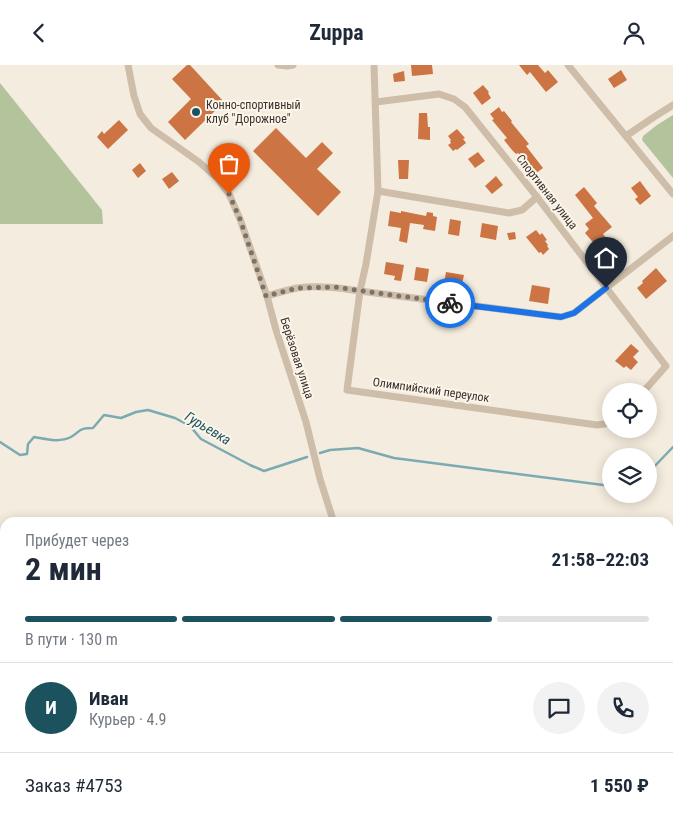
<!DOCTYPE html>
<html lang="ru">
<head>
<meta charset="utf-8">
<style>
	body { margin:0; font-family:"Roboto Condensed",sans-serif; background:#f2f2f3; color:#1f2937; height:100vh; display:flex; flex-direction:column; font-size:19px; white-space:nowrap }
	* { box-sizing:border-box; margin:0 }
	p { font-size:16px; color:#747a83 }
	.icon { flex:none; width:28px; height:28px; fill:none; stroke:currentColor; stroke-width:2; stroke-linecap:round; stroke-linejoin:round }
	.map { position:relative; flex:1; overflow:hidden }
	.details { position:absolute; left:0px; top:452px; width:674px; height:311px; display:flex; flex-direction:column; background:#fff; border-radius:15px 15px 0 0; box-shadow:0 2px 12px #0003 }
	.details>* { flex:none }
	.controls { position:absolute; left:602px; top:318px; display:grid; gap:10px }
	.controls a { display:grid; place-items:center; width:55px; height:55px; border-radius:50%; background:#fff; box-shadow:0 2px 12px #0003; font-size:25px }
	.pin { position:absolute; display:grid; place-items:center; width:42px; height:42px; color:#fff; margin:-51px -21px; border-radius:50% 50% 50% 0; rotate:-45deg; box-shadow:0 0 5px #0007 }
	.pin .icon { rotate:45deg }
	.courier { position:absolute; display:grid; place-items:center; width:50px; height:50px; margin:-25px; border:4px solid #1a73e8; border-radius:50%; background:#fff; color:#222; box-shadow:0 1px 6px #0007 }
	.head em { font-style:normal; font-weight:700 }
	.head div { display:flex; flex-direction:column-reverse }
	.head { display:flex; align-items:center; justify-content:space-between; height:85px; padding:0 25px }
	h1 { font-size:32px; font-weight:700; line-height:38px }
	.bar { display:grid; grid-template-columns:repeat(4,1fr); gap:8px 5px; align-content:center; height:60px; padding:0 25px }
	.bar i { height:6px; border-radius:4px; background:#e0e1e3 }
	.bar .active { background:#1c525e }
	.bar p { grid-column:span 4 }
	.line { display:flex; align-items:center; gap:12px; padding:0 25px; border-top:1px solid #e0e1e3 }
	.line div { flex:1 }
	.round { display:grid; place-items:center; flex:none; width:52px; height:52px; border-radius:26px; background:#f2f2f3 }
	header { display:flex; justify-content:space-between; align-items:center; height:65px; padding:0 25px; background:#fff; font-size:22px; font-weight:700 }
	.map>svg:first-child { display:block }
</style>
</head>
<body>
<header><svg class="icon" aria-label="back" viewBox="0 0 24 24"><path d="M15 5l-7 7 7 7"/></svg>Zuppa<svg class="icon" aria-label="person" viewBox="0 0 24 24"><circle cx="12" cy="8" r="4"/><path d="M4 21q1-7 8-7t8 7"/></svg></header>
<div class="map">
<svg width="673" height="763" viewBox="0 0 673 763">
	<rect width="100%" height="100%" fill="#f4ecde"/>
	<g fill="#b3c49c">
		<polygon points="0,18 102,145 103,159 0,159"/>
		<polygon points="673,50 673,113 642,75 643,71 657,60"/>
	</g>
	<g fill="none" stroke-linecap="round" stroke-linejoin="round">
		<g stroke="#7baab3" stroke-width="2.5">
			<path d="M0,377L20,390L27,389L28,379L34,372C46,374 59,378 71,372C81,366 78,363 93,363L104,350L121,353L136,347L148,345L175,353L190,361L201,374L250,400L264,406L307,392"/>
			<polyline points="320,388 330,385 358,383 394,393 611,421"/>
			<polyline points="649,407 673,382"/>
		</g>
	</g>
	<g fill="#cc7443">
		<polygon points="187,0 190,0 224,37 185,75 168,57 191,34 172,14"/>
		<polygon points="411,0 432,0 433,9 412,11"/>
		<polygon points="519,0 538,0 545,8 548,5 558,17 546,27 530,7 527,10"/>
		<polygon points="621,5 627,15 614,23 608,14"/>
		<polygon points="404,6 405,16 394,17 393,9"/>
		<polygon points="483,20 489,27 488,28 491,33 482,40 473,28"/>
		<polygon points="499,42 502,47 504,46 512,56 511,57 529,79 526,81 543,103 535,109 518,88 516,89 512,85 504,75 507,73 492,55 494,54 490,49"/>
		<polygon points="419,48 427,48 428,62 430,62 430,75 418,74"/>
		<polygon points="119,55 128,65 108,84 97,72 102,66 104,69"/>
		<polygon points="276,63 306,93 322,77 333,88 317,104 341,127 318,151 253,86"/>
		<polygon points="457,64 465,73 463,74 466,78 457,85 456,84 453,86 448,80 451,78 450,76 451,75 448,71"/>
		<polygon points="478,87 485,96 475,103 468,94"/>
		<polygon points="398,95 409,95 408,114 399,114"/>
		<polygon points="140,98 146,106 138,113 132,105"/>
		<polygon points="172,107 179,116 169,124 162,114"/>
		<polygon points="496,111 503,120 492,129 485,121"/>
		<polygon points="640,116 651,131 640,140 635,134 638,132 631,123"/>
		<polygon points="584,122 597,138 594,141 612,162 603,169 622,194 609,205 600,194 603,192 598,185 599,184 585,168 589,164 585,159 593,153 575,130"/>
		<polygon points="390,146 401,148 401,146 426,151 427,147 433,148 433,151 437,152 435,166 423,164 424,160 410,158 407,178 399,176 401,163 388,161"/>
		<polygon points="450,154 461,156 459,171 448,169"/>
		<polygon points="482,158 498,161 496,175 480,172"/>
		<polygon points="536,165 540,170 542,168 547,175 545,176 548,180 547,181 549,184 543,190 541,187 539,188 526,172"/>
		<polygon points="515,167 516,174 509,175 507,168"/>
		<polygon points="386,197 404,200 401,216 394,215 395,211 384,209"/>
		<polygon points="416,202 429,204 427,217 414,215"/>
		<polygon points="656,203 667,216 646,234 637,223 643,218 642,216"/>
		<polygon points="446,207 464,210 462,219 456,218 455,221 444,219"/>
		<polygon points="532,220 550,223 548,239 529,236"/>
		<polygon points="631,279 639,286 633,292 638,297 631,305 626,301 624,303 615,296"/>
	</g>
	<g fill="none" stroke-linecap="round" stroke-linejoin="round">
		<g stroke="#cdbda9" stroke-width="7">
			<polyline points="128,0 134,31 140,49 151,63 199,97 217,113 229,129 240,154 267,231 276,265 306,357 320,414 334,458"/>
			<polyline points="278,0 287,1 293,0"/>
			<polyline points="568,0 673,129"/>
			<polyline points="376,37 439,29 454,34 465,42 537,132 666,301 644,326"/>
			<polyline points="626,71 654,52 673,40"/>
			<polyline points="378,126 509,148 522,145 537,132"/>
			<path d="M267,231C277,228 287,225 297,223C318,220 340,223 360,226L366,199L378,126L374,0"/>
			<polyline points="611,358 597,360 347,325 360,226 561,252 574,248 673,171"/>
			<polyline points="669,537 673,535"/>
			<polyline points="669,649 673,643"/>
			<polyline points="669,700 673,703"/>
			<polyline points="561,759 564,763"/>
			<polyline points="376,763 379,759"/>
			<polyline points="431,763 434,759"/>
			<polyline points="534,763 542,759"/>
		</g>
	</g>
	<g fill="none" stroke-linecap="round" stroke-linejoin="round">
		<polyline stroke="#7b7268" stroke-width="5" stroke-dasharray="0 9" points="229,129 240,154 266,231 298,223 335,222 450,238"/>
		<polyline stroke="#1a73e8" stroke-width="6" points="450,238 561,252 574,248 606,223"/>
	</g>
	<circle fill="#1c525e" stroke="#fbf5eb" stroke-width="2" cx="196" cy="47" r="5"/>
	<g text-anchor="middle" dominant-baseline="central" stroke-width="4" stroke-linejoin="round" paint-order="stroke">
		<g font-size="12" fill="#3a3029" stroke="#fbf5eb" text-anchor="start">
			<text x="206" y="40">Конно-спортивный<tspan x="206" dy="14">клуб "Дорожное"</tspan></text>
		</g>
		<g font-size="12" fill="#3a3029" stroke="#fbf5eb">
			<text transform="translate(547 127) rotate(52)">Спортивная улица</text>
			<text transform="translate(297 293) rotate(72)">Берёзовая улица</text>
			<text transform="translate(431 325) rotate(8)">Олимпийский переулок</text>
		</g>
		<g font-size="14" font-style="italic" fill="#1c525e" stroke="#fbf5eb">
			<text transform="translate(208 363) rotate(31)">Гурьевка</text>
		</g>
	</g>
</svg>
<div class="controls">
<a><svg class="icon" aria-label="locate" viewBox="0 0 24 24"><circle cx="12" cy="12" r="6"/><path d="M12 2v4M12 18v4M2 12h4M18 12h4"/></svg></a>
<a><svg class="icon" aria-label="layers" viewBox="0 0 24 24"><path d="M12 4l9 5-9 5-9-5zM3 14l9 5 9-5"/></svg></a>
</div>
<div class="pin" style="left:229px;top:129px;background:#ea580c"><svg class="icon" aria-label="bag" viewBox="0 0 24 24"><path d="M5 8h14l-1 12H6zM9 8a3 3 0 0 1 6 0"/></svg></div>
<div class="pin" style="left:606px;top:223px;background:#1f2937"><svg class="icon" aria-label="home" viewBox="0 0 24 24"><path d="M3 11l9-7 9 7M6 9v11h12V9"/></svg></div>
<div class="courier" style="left:450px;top:238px"><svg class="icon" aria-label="bike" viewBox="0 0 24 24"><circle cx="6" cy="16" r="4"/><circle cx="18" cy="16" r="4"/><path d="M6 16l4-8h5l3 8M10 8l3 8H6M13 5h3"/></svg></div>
<section class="details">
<div class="head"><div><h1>2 мин</h1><p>Прибудет через</p></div><em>21:58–22:03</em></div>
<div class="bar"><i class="active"></i><i class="active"></i><i class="active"></i><i></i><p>В пути · 130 m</p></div>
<div class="line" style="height:90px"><b class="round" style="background:#1c525e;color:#fff">И</b><div><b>Иван</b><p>Курьер · 4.9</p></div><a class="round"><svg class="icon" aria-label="chat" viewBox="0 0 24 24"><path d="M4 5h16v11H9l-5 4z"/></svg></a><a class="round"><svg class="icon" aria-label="phone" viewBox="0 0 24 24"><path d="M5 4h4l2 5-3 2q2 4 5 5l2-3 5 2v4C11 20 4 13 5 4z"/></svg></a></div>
<div class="line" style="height:65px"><div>Заказ #4753</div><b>1 550 ₽</b></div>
</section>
</div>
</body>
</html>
